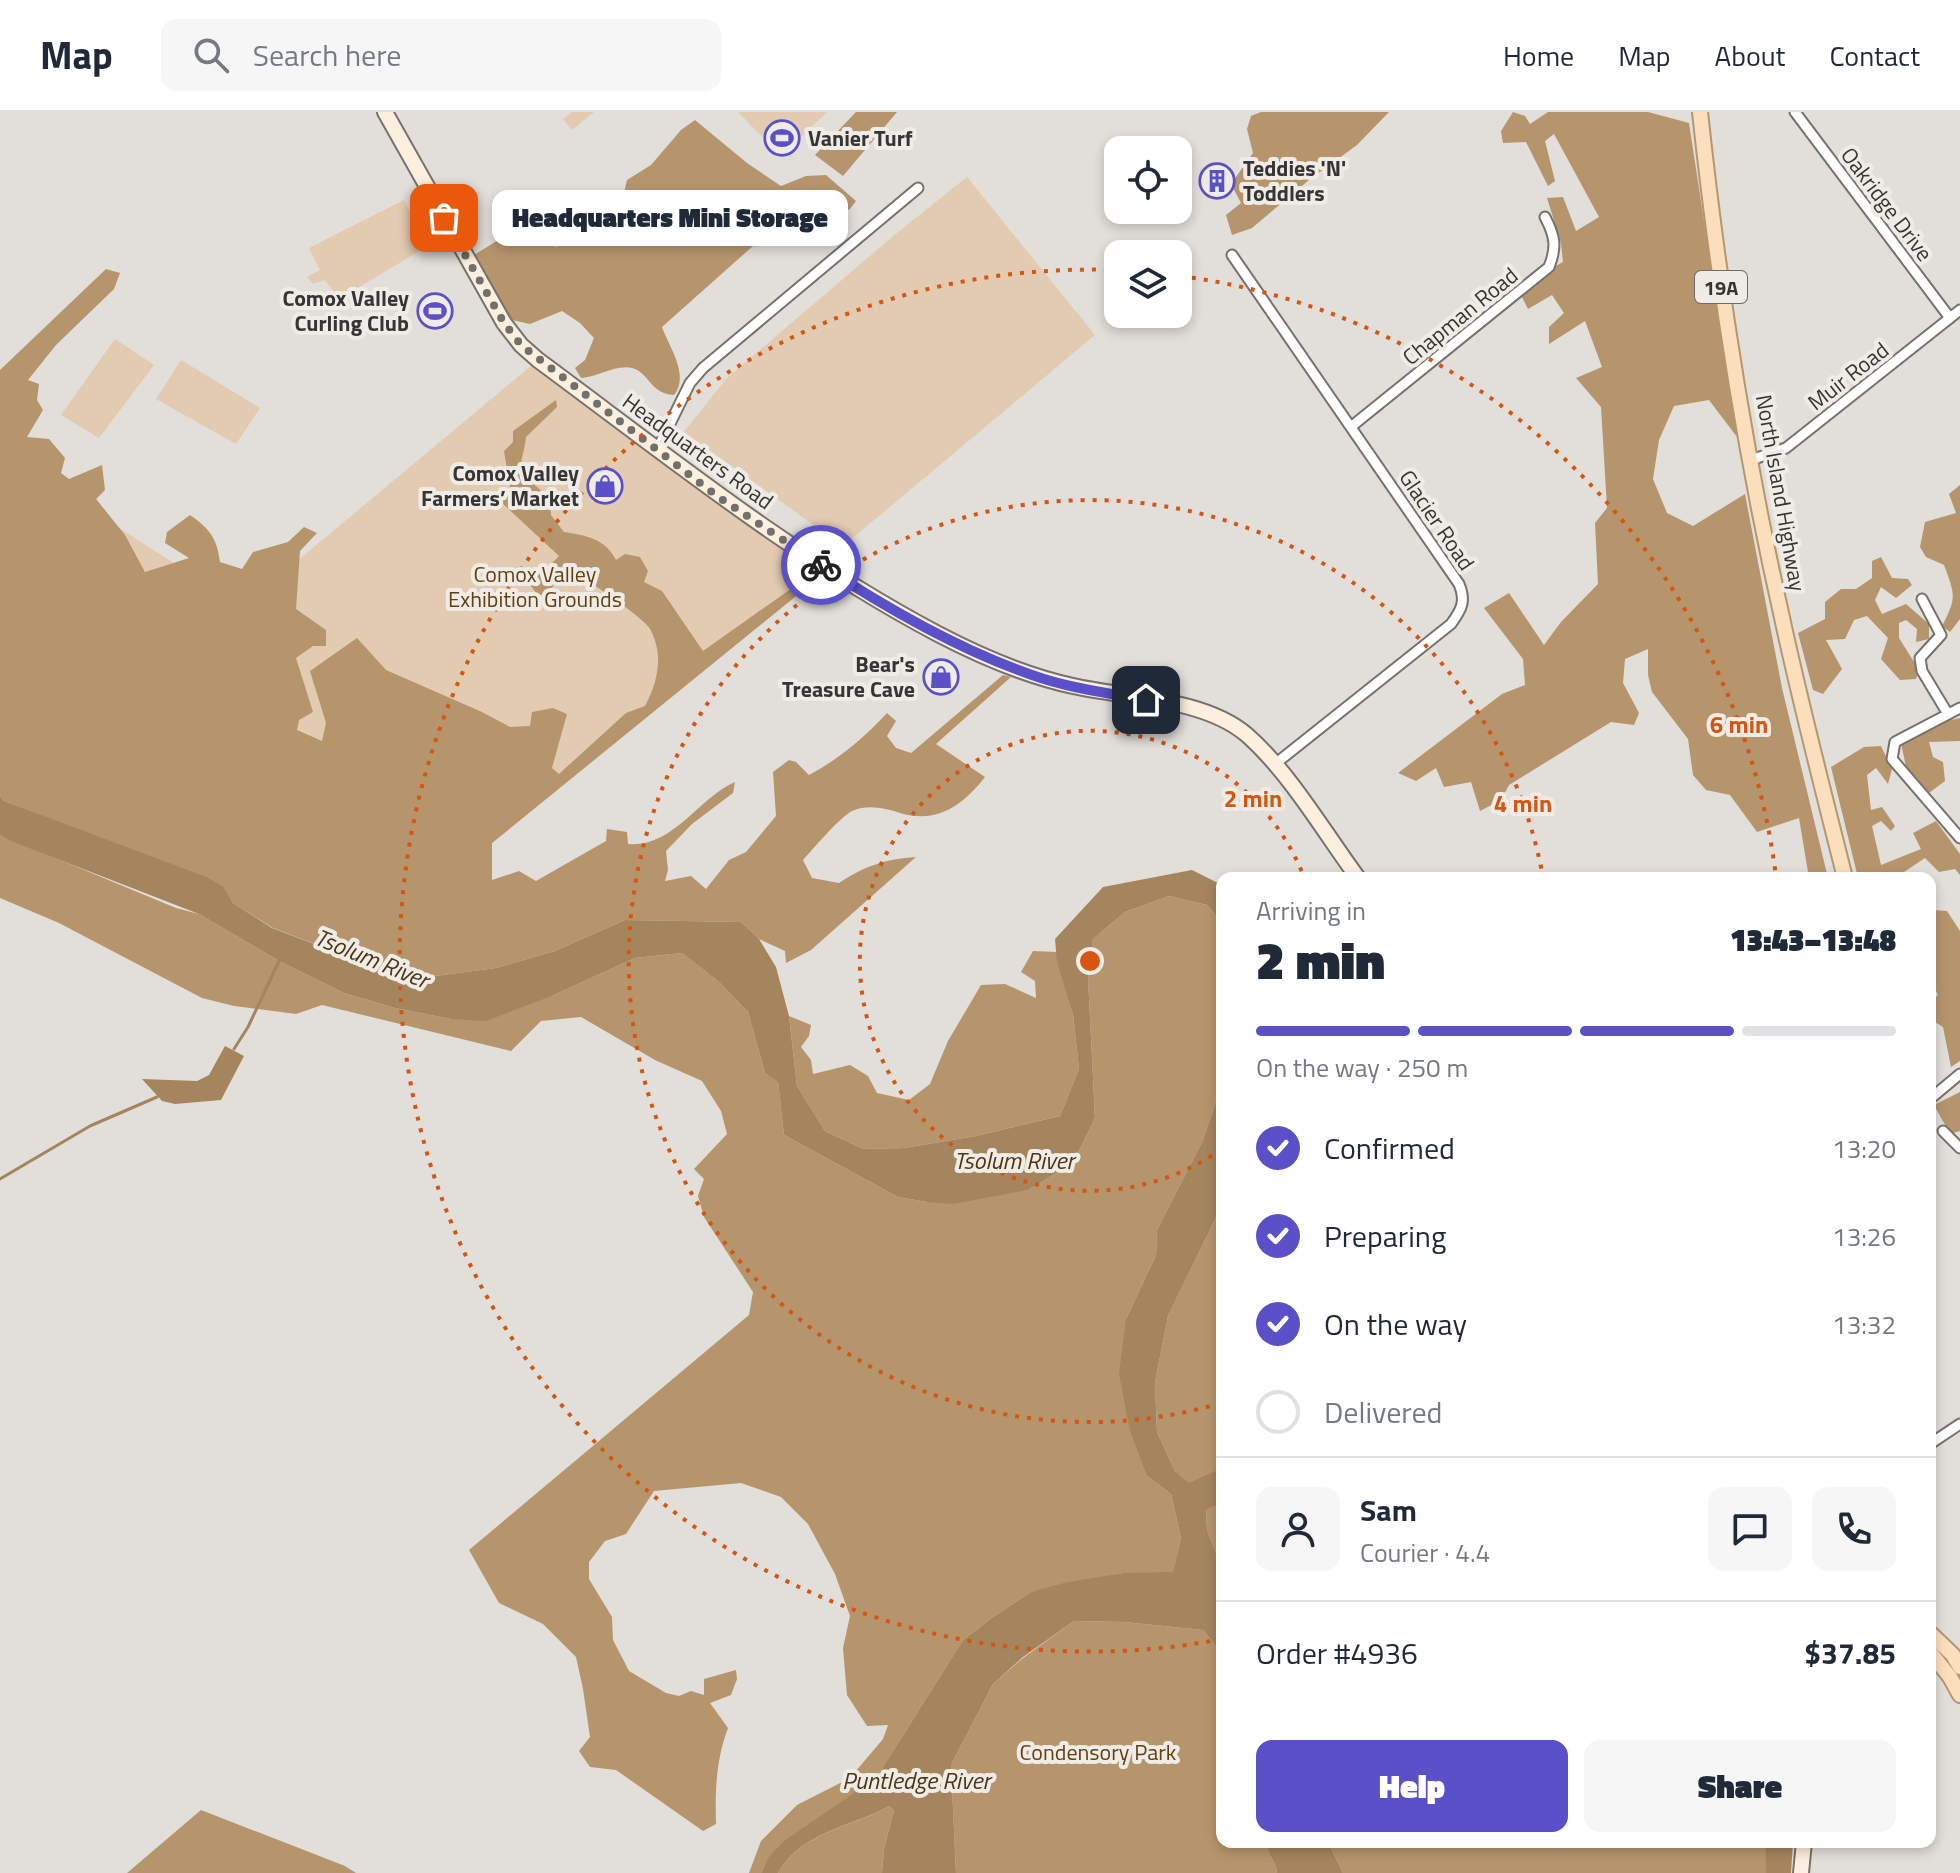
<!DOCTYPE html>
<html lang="en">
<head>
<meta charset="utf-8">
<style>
	body { margin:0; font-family:"Titillium Web",sans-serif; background:#f6f6f7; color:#1f2937; height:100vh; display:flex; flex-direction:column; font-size:30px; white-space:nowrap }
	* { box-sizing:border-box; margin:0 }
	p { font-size:26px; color:#747a83 }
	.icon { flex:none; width:44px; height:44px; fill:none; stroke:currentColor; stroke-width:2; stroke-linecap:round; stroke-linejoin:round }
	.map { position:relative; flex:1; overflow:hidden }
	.drawer { position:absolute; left:1216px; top:760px; width:720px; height:976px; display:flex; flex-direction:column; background:#fff; border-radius:16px; box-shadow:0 4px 12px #0003 }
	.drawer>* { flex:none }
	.buttons { position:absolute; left:1104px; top:24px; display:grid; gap:16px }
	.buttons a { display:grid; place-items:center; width:88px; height:88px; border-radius:16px; background:#fff; box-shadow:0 4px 12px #0003; font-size:40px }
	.pin { position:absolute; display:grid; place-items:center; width:68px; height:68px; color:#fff; margin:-34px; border-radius:16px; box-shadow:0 4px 12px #0006 }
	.courier { position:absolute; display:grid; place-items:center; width:80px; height:80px; margin:-40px; border:6px solid #5a50c8; border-radius:50%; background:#fff; color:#222; box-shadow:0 2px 10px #0007 }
	.bubble { position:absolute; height:56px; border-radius:16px; background:#fff; box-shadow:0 4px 12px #0003; font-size:26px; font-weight:800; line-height:56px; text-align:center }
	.summary em { font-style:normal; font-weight:800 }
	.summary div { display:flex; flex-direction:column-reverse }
	.summary { display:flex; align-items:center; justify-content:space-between; height:136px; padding:0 40px }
	h1 { font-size:52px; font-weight:800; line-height:60px }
	.bar { display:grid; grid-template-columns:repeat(4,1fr); gap:12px 8px; align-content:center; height:96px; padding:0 40px }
	.bar i { height:10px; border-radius:6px; background:#e0e1e3 }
	.bar .selected { background:#5a50c8 }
	.bar p { grid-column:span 4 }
	.line { display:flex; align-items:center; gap:20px; padding:0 40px; border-top:2px solid #e0e1e3 }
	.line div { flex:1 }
	.round { display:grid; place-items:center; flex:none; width:84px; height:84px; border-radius:16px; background:#f6f6f7 }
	ol { padding:0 40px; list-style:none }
	li { display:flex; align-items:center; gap:24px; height:88px }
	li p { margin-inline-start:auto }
	li .icon { padding:8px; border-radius:50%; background:#5a50c8; color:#fff; stroke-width:4 }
	li:last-child { color:#747a83 }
	li i { width:44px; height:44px; border:4px solid #e0e1e3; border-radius:50% }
	.primary-button { display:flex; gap:16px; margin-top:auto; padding:16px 40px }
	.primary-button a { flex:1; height:92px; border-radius:16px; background:#5a50c8; color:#fff; font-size:32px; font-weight:800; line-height:92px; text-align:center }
	.primary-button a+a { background:#f6f6f7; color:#1f2937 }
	header { display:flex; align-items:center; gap:48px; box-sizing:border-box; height:112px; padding:0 40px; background:#fff; border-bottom:2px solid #e0e1e3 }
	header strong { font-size:38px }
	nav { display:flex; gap:44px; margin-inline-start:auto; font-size:28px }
	.search { width:560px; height:72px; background:#f6f6f7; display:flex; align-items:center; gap:20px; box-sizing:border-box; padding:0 28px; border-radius:16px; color:#747a83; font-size:30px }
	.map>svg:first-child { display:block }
</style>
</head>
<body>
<header>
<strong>Map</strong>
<div class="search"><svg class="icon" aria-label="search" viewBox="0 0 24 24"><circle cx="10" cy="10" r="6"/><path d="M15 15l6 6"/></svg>Search here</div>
<nav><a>Home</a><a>Map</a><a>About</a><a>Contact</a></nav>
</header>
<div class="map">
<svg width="1960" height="1761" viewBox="0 0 1960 1761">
	<rect width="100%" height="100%" fill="#e2ded9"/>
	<g fill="#e2cbb0">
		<polygon points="572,0 594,0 572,18 563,7"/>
		<polygon points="738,0 827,0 781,44"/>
		<polygon points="967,65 1095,223 843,434 684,320 726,267 892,125"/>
		<polygon points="404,88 428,134 339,187 325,168 313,172 307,165 320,158 309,136"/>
		<polygon points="115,227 154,253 99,326 61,303"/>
		<polygon points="181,248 260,296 236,332 156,287"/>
		<polygon points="538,248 828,458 351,846 0,684 0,339 242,495"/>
	</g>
	<g fill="#b6956d">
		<polygon points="856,0 897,0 843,64 815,43"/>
		<polygon points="1261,0 1389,0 1357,33 1309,68 1252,116 1232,123 1226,103 1241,91 1231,72 1253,41 1247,17 1251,4"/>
		<polygon points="1513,0 1525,4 1530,12 1548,0 1648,0 1689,11 1737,325 1709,288 1674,294 1659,328 1653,367 1667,401 1693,414 1745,382 1782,576 1828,766 1809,766 1799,706 1757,720 1730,683 1706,678 1693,663 1688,627 1652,580 1648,563 1648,537 1625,547 1623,571 1639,601 1634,613 1611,610 1509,673 1501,688 1480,699 1471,670 1444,675 1436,656 1416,669 1398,661 1502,582 1525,573 1523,547 1484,496 1509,481 1544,533 1561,510 1598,472 1595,411 1607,396 1601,295 1576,266 1602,255 1585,209 1549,232 1549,215 1564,201 1552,183 1528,197 1521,183 1546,159 1563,150 1561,131 1547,86 1563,85 1576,119 1599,105 1554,22 1545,29 1555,69 1548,74 1526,30 1503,31 1501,19"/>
		<path d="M695,8L747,51L781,74L806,64L826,63L856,89L849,98L826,79L806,92L837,122L823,134L792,106L772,117L662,215C669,235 690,263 674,283C650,282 650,261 632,256C616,252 598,265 581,266L575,256L585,248L594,226L580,211L562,199L530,212L512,208L474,143L524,112L546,125L556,135L575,125L622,90L627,68L651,53L681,18Z"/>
		<path d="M106,157L120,161L114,177L56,233L28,268L39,272L37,288L43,298L27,325L49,327L65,346L61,361L69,367L102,353L105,378L96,387L125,423L145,460L189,446L165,431L167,420L190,403C210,417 217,426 220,450L242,457L253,440L288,430L304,415L317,421L300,439L296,497L326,518V534H313L296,546L313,600L299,608L297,618L322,629L326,611L310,559L357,526L386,558L482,600L510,615L530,614L532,600L553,596L567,602L552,656L559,662L626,601L645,594C658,570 664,542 650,517C644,506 599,477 586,467L577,473L565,467L556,469L547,484L537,482L528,470L534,458L548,455L559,444L500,389L510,375L504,339L513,330V319L556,288L557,295L526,325C525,338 520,347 521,360L550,387L551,403L564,420C585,423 606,427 616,448L625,442L640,445L648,459L644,470L662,479L703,539L802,469L812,471L492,731V768L519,759L536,769L606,729L607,717L627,720L628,732C673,736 698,686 735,670L733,681L692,712L666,739L668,758L665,769L691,764L706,777L729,748L746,740L776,704L773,660L789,648L796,650L809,663C839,647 864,626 887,601L896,609L887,624L896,636L911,641L1003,563L1011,565L936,632L985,665C963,693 938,712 900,701C885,696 868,692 852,699C840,705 813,737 803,748L812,766L839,771C865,754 885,747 916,745L811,838L786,851L785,839L759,827L741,810L625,808L555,839L496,856L435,864L351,846L273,816L233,791L224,775L4,689L0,684V258Z"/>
		<path d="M1960,373V507L1950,520L1942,514C1957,485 1955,483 1944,453L1926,445L1920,435L1925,410L1956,401L1949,382Z"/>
		<polygon points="1881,445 1892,466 1908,467 1912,473 1896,486 1881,475 1875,488 1882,502 1906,492 1929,512 1929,527 1916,530 1917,517 1906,508 1899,511 1899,526 1919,558 1916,567 1900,568 1881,547 1888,526 1867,504 1854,508 1845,527 1826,528 1842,557 1823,582 1813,578 1798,521 1825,507 1825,490 1841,477 1856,477 1872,466 1872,449"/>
		<polygon points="1960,606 1960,629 1929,630 1933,645 1943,650 1945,669 1929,681 1907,659 1900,627 1947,609"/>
		<polygon points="1881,634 1892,657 1888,672 1876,656 1867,663 1871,698 1882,695 1895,714 1891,719 1881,709 1872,714 1881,753 1921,737 1913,721 1936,709 1960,742 1960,763 1955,757 1939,760 1925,746 1895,766 1858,766 1831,655 1864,635"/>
		<path d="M0,723L176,796L199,802L279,849L344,881L395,896L451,907L554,883L635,846L682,841L719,870L748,900L765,961L778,969L784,1023L898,1085L927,1090L1028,1078L1073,1051L1095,1006L1088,865L1093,827L1125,800L1169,784L1207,793L1222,810V973L1202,1030L1157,1118L1156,1143L1126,1207L1147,1364L1171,1382L1181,1426L1173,1461H1123L1031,1480L993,1505L963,1528L876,1666L767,1747L761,1761H749L761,1729L797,1693L850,1666L883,1627L888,1613L867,1614L847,1583L843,1536L850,1504L835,1462L808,1412L781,1385L741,1371L654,1379L626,1422L605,1429L589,1450V1467L612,1505L613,1528L629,1559L666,1581L679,1584L691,1579L704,1583V1567L736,1558L737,1567L731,1583L710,1591L728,1616C716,1648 715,1679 716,1712L703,1719L616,1658L590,1655L579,1639L590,1625L583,1577L576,1545L543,1512L499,1491L469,1438L749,1203L753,1180L704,1105L698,1084L704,1067L694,1057L727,1022L721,999L702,969L655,948L581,905L541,909L511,939L322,893L296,902L234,894L202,886L59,811L0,786Z"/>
		<polygon points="1933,798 1947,799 1960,819 1960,949 1951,955 1943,915 1930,907 1930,890 1938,883 1930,867 1930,800"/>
		<polygon points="1033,839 1057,840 1073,902 1079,957 1060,1004 976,1024 904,1036 863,1037 825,1019 797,974 789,904 811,913 809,924 801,935 811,948 813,962 850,953 868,964 877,981 909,988 930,972 948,929 981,873 1005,872 1036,886 1035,869 1021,860"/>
		<polygon points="1960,980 1960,1019 1950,1022 1934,993"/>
		<polygon points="1222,1093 1222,1356 1189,1372 1175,1359 1157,1320 1155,1270 1168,1204"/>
		<polygon points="1213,1393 1222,1395 1222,1456 1207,1418 1206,1398"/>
		<path d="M1074,1509L1124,1510L1203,1518L1222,1542V1730H1267C1265,1741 1277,1750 1277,1761H956L951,1653L993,1572L1023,1546Z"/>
		<path d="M889,1694L894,1698L884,1737L882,1761H778C802,1719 851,1716 889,1694Z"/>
		<polygon points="201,1698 345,1754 356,1761 127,1761"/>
		<polygon points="1328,1730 1766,1730 1766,1761 1343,1761"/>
	</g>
	<g fill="#a5855d">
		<polygon points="0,684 4,689 206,765 224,775 233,791 272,816 351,846 435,864 496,856 555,839 625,808 741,810 759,827 776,855 789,904 797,974 825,1019 863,1037 904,1036 976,1024 1060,1004 1079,957 1073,902 1057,850 1055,827 1103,775 1192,758 1222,773 1222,810 1207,793 1169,784 1125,800 1093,827 1088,865 1095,1006 1073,1051 1028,1078 953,1092 927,1090 898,1085 784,1023 778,970 765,961 748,900 719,870 682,841 635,846 554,883 486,909 451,907 395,896 344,881 279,849 199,802 11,729 0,723"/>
		<polygon points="225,934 244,944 221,988 175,992 162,989 142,967 197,969 209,963"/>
		<path d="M1222,973V1093L1168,1204L1155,1270L1157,1320L1175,1359L1189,1371L1222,1356V1395L1213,1394L1206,1398L1207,1418L1222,1456V1542L1203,1518L1124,1510L1074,1509L1023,1545L993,1572L951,1653L956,1761H882L884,1737L894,1698L889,1694C850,1716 802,1719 778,1761H761L767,1747L784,1729L876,1666L963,1528L993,1505L1031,1480L1064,1471L1123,1461L1173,1460L1181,1426L1171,1382L1147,1364L1130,1319L1119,1262L1126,1207L1156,1143L1157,1118L1202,1030Z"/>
		<path d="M1267,1730H1328L1343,1761H1277C1277,1750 1265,1741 1267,1730Z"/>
		<polygon points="1766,1730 1793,1730 1791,1761 1766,1761"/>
	</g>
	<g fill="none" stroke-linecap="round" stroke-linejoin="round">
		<g stroke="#a5855d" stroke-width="3">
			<polyline points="234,937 248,915 279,849"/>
			<polyline points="0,1067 90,1014 157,985"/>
		</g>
		<defs>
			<g id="minor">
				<polyline points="1795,0 1950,206"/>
				<path d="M1232,143L1459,472C1466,489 1462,497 1451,512L1275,652"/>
				<path d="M1352,314L1549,155C1557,135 1555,124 1545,105"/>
				<polyline points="658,336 690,271 703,256 918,76"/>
				<polyline points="1751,348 1786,336 1960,198"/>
				<polyline points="1922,487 1941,523 1920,546 1922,559 1948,602"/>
				<polyline points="1960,596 1895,630 1892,647 1960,726"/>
				<polyline points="1930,987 1960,962"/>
				<polyline points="1943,1019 1960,1036"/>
				<polyline points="1930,1332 1960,1312"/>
			</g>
			<g id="secondary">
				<path d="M385,0L504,211L521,233L538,248C668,344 794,446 938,522C980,544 1027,564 1073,574C1126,586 1204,586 1247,623C1290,661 1324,720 1358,766"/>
				<polyline points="1801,1761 1804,1730"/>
			</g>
			<g id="primary">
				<path d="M1700,0C1718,167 1744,337 1781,501C1800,590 1823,678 1845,766"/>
				<polyline points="1930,1521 1953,1543 1960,1555"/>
				<polyline points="1930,1540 1950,1565 1960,1583"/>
			</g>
		</defs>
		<use href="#minor" stroke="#76726e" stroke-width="13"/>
		<use href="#secondary" stroke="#76726e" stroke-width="18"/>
		<use href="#primary" stroke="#b59670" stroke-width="18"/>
		<use href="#minor" stroke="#fff" stroke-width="9"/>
		<use href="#secondary" stroke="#fdefde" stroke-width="14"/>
		<use href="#primary" stroke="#fbdfbd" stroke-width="14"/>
	</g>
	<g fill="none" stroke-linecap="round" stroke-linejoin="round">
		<polyline stroke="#72706d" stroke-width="8" stroke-dasharray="0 14.4" points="444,106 504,211 521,233 717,384 821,453"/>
		<path stroke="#5a50c8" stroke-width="10" d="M821,453C886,496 957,537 1032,563C1068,576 1108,581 1146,588"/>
	</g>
	<g fill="none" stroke="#d65510" stroke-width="4" stroke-dasharray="4 8">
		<path d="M1222 1037A230 230 0 1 1 1304 765"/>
		<path d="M1221 1291A461 461 0 1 1 1543 765"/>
		<path d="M1222 1527A691 691 0 1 1 1114 158M1180 164A691 691 0 0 1 1776 765"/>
	</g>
	<defs>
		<symbol id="stadium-ring" viewBox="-11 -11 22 22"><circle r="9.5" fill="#efebe6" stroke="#5a50c8" stroke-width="1.5"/><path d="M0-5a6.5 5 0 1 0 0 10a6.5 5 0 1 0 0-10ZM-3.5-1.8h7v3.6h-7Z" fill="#5a50c8"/></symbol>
		<symbol id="building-ring" viewBox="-11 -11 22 22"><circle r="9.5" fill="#efebe6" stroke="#5a50c8" stroke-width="1.5"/><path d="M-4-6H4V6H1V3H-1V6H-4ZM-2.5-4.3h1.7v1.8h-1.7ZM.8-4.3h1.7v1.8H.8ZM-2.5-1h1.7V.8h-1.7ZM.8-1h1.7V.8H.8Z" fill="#5a50c8"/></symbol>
		<symbol id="shop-ring" viewBox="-11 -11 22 22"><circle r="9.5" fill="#efebe6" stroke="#5a50c8" stroke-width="1.5"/><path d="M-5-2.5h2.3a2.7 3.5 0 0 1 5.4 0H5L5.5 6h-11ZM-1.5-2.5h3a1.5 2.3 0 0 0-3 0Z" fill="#5a50c8"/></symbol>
	</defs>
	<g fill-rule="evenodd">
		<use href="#stadium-ring" x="762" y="6" width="40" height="40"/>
		<use href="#building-ring" x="1197" y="49" width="40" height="40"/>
		<use href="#stadium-ring" x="415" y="179" width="40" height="40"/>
		<use href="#shop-ring" x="585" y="354" width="40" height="40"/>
		<use href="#shop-ring" x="921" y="545" width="40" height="40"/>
	</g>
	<g text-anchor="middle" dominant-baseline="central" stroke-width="8" stroke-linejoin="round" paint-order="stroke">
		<rect fill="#efebe6" stroke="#6e6c69" stroke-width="2" x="1695" y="159" width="52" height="32" rx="6"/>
		<g font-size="20" font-weight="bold" fill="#363533">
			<text x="1721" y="175">19A</text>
		</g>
		<g font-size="22" font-weight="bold" fill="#363533" stroke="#efebe6" text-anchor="end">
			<text x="808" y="26" text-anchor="start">Vanier Turf</text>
			<text x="1243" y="56" text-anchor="start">Teddies 'N'<tspan x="1243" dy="25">Toddlers</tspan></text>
			<text x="409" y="186">Comox Valley<tspan x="409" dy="25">Curling Club</tspan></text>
			<text x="579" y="361">Comox Valley<tspan x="579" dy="25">Farmers’ Market</tspan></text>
			<text x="915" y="552">Bear's<tspan x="915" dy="25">Treasure Cave</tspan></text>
		</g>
		<g font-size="22" fill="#363533" stroke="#efebe6">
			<text transform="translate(1887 92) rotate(53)">Oakridge Drive</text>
			<text transform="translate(1460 204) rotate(-39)">Chapman Road</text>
			<text transform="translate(1848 264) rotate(-38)">Muir Road</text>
			<text transform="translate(698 339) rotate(36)">Headquarters Road</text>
			<text transform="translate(1781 381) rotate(80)">North Island Highway</text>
			<text transform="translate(1437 408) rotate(56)">Glacier Road</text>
		</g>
		<g font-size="22" fill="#63410f" stroke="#efebe6">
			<text x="535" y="462">Comox Valley<tspan x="535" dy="25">Exhibition Grounds</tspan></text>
			<text x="1098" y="1640">Condensory Park</text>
		</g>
		<g font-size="24" font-style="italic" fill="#4e3615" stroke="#efebe6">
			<text transform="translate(372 846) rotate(22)">Tsolum River</text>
			<text x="1014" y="1048">Tsolum River</text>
			<text x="916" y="1668">Puntledge River</text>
		</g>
	</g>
	<circle cx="1090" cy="849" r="12" fill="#d65510" stroke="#efebe6" stroke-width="4"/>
	<g font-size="24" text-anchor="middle" font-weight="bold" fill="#d65510" stroke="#efebe6" stroke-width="8" stroke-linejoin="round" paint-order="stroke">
		<text x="1739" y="621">6 min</text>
		<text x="1253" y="695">2 min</text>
		<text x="1523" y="700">4 min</text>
	</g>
</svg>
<div class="buttons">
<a><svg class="icon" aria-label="locate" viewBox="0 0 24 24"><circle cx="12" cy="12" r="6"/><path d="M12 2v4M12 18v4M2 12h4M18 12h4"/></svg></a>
<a><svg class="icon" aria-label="layers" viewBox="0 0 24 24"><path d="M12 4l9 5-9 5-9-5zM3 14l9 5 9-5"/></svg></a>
</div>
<div class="pin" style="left:444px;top:106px;background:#ea580c"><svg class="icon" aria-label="bag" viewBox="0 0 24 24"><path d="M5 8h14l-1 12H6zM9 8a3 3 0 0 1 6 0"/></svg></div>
<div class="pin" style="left:1146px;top:588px;background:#1f2937"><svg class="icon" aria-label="home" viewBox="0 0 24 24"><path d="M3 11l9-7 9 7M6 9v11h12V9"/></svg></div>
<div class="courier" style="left:821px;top:453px"><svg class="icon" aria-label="bike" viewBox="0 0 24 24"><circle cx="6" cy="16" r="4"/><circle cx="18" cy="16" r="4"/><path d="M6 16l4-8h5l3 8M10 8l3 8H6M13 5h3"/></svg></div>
<div class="bubble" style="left:492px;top:78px;width:356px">Headquarters Mini Storage</div>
<section class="drawer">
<div class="summary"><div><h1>2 min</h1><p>Arriving in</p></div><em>13:43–13:48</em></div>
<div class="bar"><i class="selected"></i><i class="selected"></i><i class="selected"></i><i></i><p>On the way · 250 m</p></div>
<ol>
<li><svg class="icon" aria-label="check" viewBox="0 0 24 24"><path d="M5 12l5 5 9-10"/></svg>Confirmed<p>13:20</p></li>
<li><svg class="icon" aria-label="check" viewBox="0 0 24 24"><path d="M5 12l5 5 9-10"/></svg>Preparing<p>13:26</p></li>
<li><svg class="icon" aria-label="check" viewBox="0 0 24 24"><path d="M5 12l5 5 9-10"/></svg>On the way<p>13:32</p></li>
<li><i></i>Delivered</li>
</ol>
<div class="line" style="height:144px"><a class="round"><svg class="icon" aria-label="person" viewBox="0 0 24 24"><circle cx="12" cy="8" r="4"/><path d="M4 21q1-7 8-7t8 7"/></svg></a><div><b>Sam</b><p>Courier · 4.4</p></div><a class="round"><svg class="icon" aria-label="chat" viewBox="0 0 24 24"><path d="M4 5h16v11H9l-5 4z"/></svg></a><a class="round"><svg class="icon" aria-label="phone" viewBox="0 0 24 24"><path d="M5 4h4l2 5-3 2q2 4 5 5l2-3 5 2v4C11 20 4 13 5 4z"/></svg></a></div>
<div class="line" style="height:104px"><div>Order #4936</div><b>$37.85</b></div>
<div class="primary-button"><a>Help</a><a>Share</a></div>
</section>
</div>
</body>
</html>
